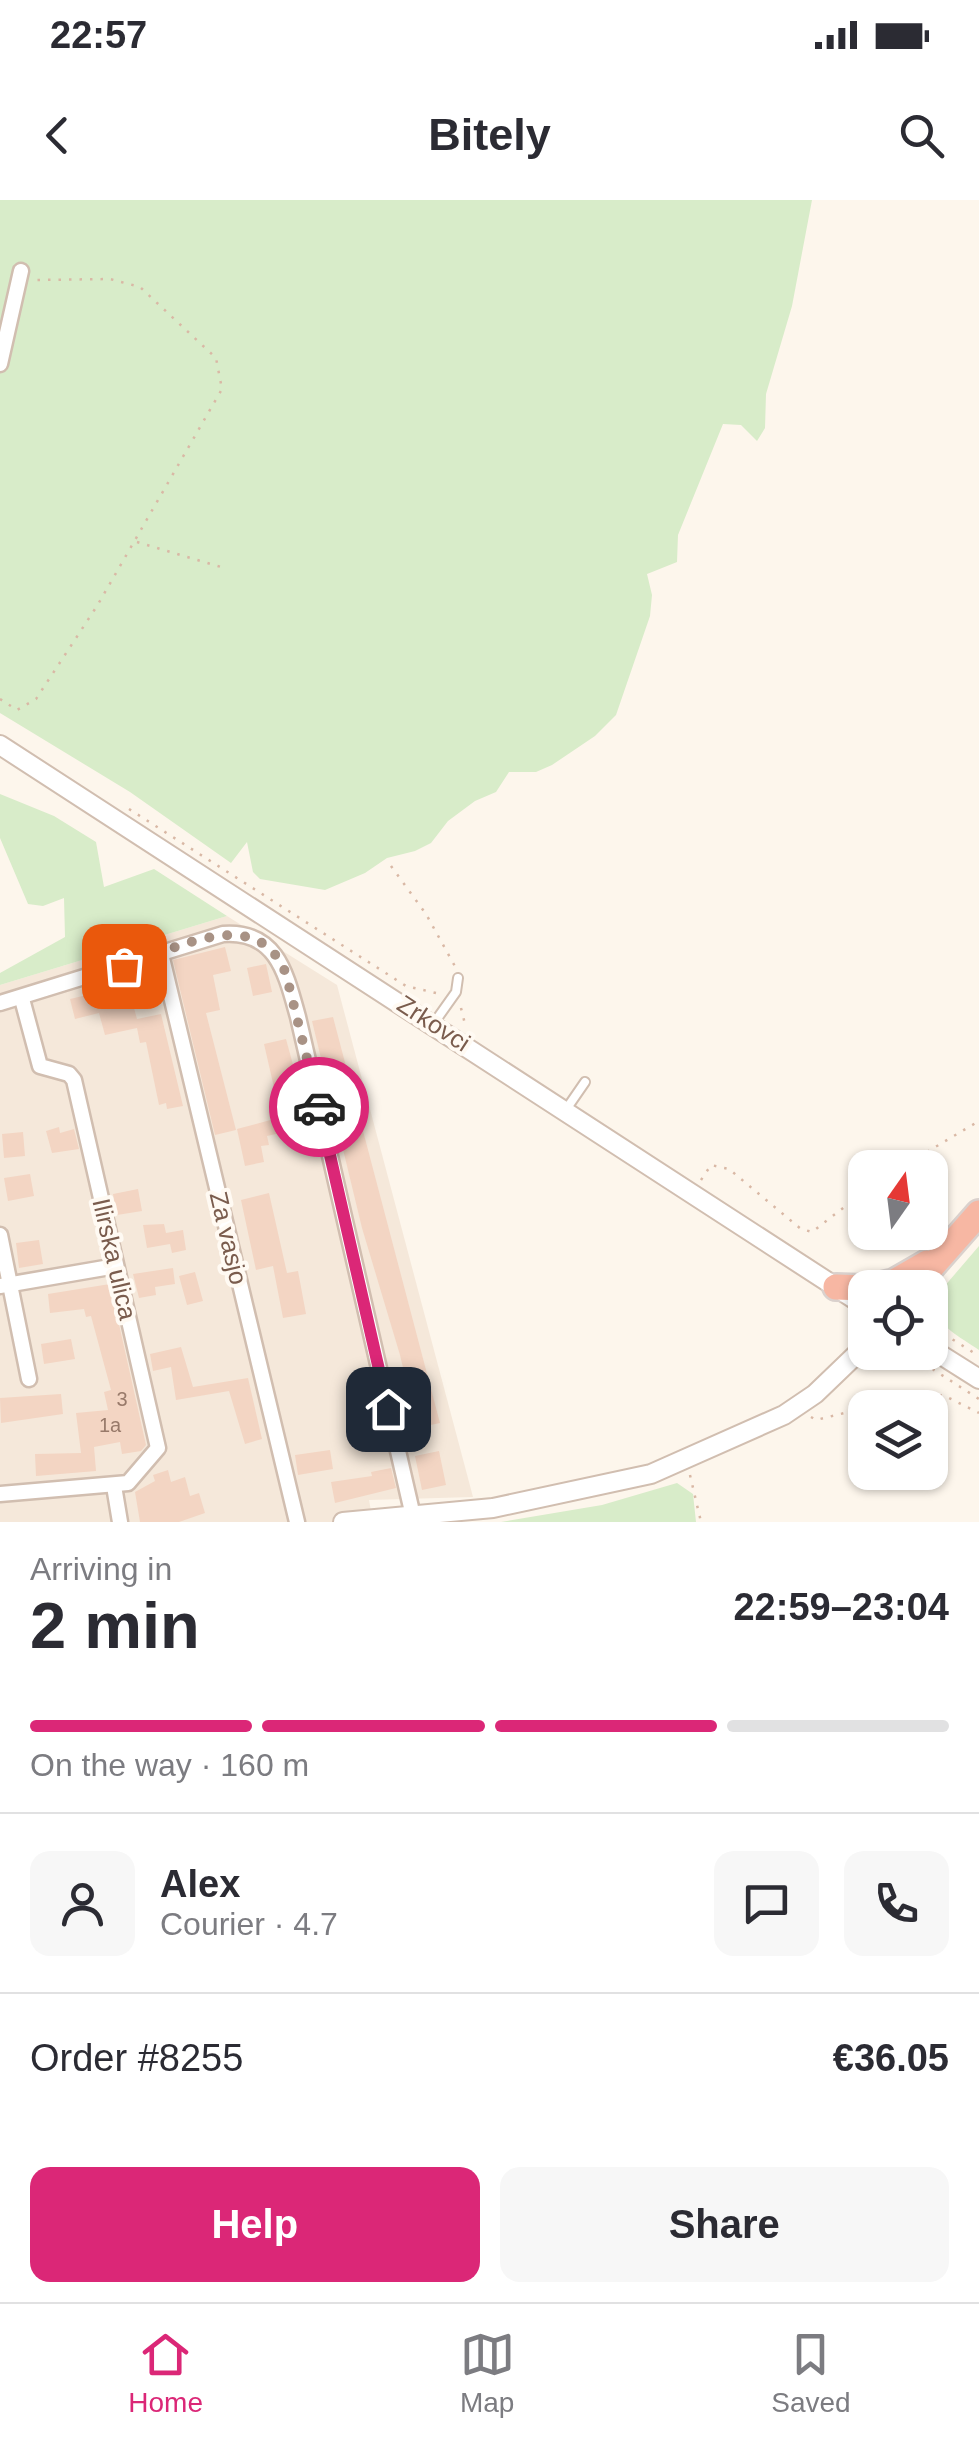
<!DOCTYPE html>
<html lang="en">
<head>
<meta charset="utf-8">
<style>
	body { margin:0; font-family:Arial,sans-serif; background:#f7f7f7; color:#2b2b33; height:100vh; display:flex; flex-direction:column; font-size:38px; white-space:nowrap }
	* { box-sizing:border-box; margin:0 }
	p { font-size:32px; color:#7c7c81 }
	.icon { flex:none; width:55px; height:55px; fill:none; stroke:currentColor; stroke-width:2; stroke-linecap:round; stroke-linejoin:round }
	.map { position:relative; height:1322px; overflow:hidden }
	.side { display:flex; flex-direction:column; background:#fff; flex:1 }
	.side>* { flex:none }
	.needle { width:65px; rotate:14deg }
	.tools { position:absolute; left:848px; top:950px; display:grid; gap:20px }
	.tools a { display:grid; place-items:center; width:100px; height:100px; border-radius:20px; background:#fff; box-shadow:0 2px 8px #0004; font-size:50px }
	.pin { position:absolute; display:grid; place-items:center; width:85px; height:85px; color:#fff; margin:-42px; border-radius:20px; box-shadow:0 5px 15px #0006 }
	.courier { position:absolute; display:grid; place-items:center; width:100px; height:100px; margin:-50px; border:8px solid #db2777; border-radius:50%; background:#fff; color:#222; box-shadow:0 2px 12px #0007 }
	.headline em { font-style:normal; font-weight:600 }
	.headline div { display:flex; flex-direction:column-reverse }
	.headline { display:flex; align-items:center; justify-content:space-between; height:170px; padding:0 30px }
	h1 { font-size:65px; font-weight:600; line-height:75px }
	.bar { display:grid; grid-template-columns:repeat(4,1fr); gap:15px 10px; align-content:center; height:120px; padding:0 30px }
	.bar i { height:12px; border-radius:8px; background:#e1e1e2 }
	.bar .selected { background:#db2777 }
	.bar p { grid-column:span 4 }
	.line { display:flex; align-items:center; gap:25px; padding:0 30px; border-top:2px solid #e1e1e2 }
	.line div { flex:1 }
	.round { display:grid; place-items:center; flex:none; width:105px; height:105px; border-radius:20px; background:#f7f7f7 }
	.action { display:flex; gap:20px; margin-top:auto; padding:20px 30px }
	.action a { flex:1; height:115px; border-radius:20px; background:#db2777; color:#fff; font-size:40px; font-weight:600; line-height:115px; text-align:center }
	.action a+a { background:#f7f7f7; color:#2b2b33 }
	.status { display:flex; justify-content:space-between; align-items:center; height:70px; padding:0 50px; background:#fff; direction:ltr }
	.status svg { height:28px; fill:currentColor }
	header { display:flex; justify-content:space-between; align-items:center; height:130px; padding:0 30px; background:#fff; font-size:45px; font-weight:600 }
	.tabs { display:flex; justify-content:space-around; align-items:center; height:140px; border-top:2px solid #e1e1e2; background:#fff; font-size:28px; color:#7c7c81 }
	.tabs a { display:grid; justify-items:center; gap:5px }
	.tabs .selected { color:#db2777 }
	.map>svg:first-child { display:block }
</style>
</head>
<body>
<div class="status"><b>22:57</b><svg viewBox="0 0 49 12"><path d="M0 12V9h3v3zM5 12V6h3v6zM10 12V3h3v9zM15 12V0h3v12zM26 1h20v11H26zM47 4h2v5h-2z"/></svg></div>
<header><svg class="icon" aria-label="back" viewBox="0 0 24 24"><path d="M15 5l-7 7 7 7"/></svg>Bitely<svg class="icon" aria-label="search" viewBox="0 0 24 24"><circle cx="10" cy="10" r="6"/><path d="M15 15l6 6"/></svg></header>
<div class="map">
<svg width="979" height="1322" viewBox="0 0 979 1322">
	<rect width="100%" height="100%" fill="#fdf6ec"/>
	<polygon fill="#f5e8da" points="227,716 337,785 473,1297 369,1300 373,1322 0,1322 0,785"/>
	<g fill="#d8ecc9">
		<polygon points="0,0 812,0 792,106 766,194 765,228 757,241 741,225 723,224 678,335 677,362 647,374 652,395 650,416 616,515 595,536 552,565 536,572 509,572 496,592 475,601 448,621 431,643 415,651 387,658 365,673 325,690 260,679 253,672 247,642 231,663 130,592 0,513"/>
		<polygon points="0,594 54,616 96,642 104,687 154,669 227,716 0,785 0,773 65,737 64,698 43,706 28,704 0,638"/>
		<path d="M979,1046V1150C958,1135 930,1124 937,1095Z"/>
		<polygon points="677,1283 693,1294 696,1322 501,1322 602,1305"/>
	</g>
	<g fill="#f3d5c3">
		<polygon points="225,747 231,771 213,775 220,810 206,813 236,930 215,935 173,760"/>
		<polygon points="266,764 272,792 253,796 247,768"/>
		<polygon points="104,791 109,809 134,808 137,819 161,814 183,906 167,909 166,903 159,905 146,842 140,843 137,828 105,835 99,813 75,819 70,799"/>
		<polygon points="333,817 440,1223 407,1230 402,1208 412,1206 400,1155 362,1028 312,821"/>
		<polygon points="286,839 299,887 275,892 264,844"/>
		<polygon points="304,911 308,927 267,936 269,945 261,946 264,962 245,966 237,929"/>
		<polygon points="59,927 60,933 74,929 79,949 52,953 46,931"/>
		<polygon points="23,932 25,956 4,958 2,934"/>
		<polygon points="30,974 34,996 8,1001 4,978"/>
		<polygon points="138,989 142,1011 117,1015 113,994"/>
		<polygon points="269,993 287,1073 298,1071 306,1114 283,1118 273,1066 256,1070 241,1000"/>
		<polygon points="164,1024 166,1033 183,1030 186,1050 172,1053 170,1044 147,1048 143,1025"/>
		<polygon points="39,1040 43,1064 19,1068 16,1043"/>
		<polygon points="173,1068 175,1084 155,1087 156,1095 139,1098 133,1074"/>
		<polygon points="195,1072 203,1101 187,1105 179,1076"/>
		<polygon points="110,1084 146,1245 141,1251 122,1254 120,1242 94,1247 96,1271 36,1276 35,1254 81,1253 76,1213 108,1210 104,1192 111,1190 91,1116 86,1117 84,1109 50,1113 48,1094"/>
		<polygon points="71,1139 75,1159 44,1164 41,1144"/>
		<polygon points="181,1147 193,1187 248,1178 262,1239 245,1244 229,1191 176,1200 171,1167 153,1171 150,1154"/>
		<polygon points="61,1194 63,1214 1,1223 0,1198"/>
		<polygon points="376,1205 382,1228 361,1232 356,1209"/>
		<polygon points="330,1250 333,1269 298,1275 295,1255"/>
		<polygon points="439,1251 446,1285 422,1290 415,1256"/>
		<polygon points="391,1268 396,1288 335,1303 331,1282 372,1276 371,1272"/>
		<polygon points="168,1270 171,1282 185,1277 190,1296 199,1293 205,1313 179,1322 140,1322 135,1292 155,1281 153,1275"/>
	</g>
	<g fill="none" stroke-linecap="round" stroke-linejoin="round">
		<defs>
			<g id="service">
				<polyline points="434,823 456,792 458,778"/>
				<polyline points="565,911 585,882"/>
			</g>
			<g id="minor">
				<polyline points="0,164 21,71"/>
				<polyline points="161,754 297,1322"/>
				<path d="M0,803L223,734C277,730 286,774 298,817L413,1316"/>
				<polyline points="0,1035 29,1179"/>
				<polyline points="0,1086 116,1066"/>
				<polyline points="114,1286 120,1322"/>
				<polyline points="0,1294 128,1283 158,1248 74,880 69,874 40,866 22,799"/>
			</g>
			<g id="tertiary">
				<polyline points="0,545 865,1106"/>
				<polyline points="930,1148 979,1179"/>
				<polyline points="343,1322 493,1308 651,1274 784,1215 815,1194 865,1146"/>
			</g>
			<g id="motorway">
				<polyline points="836,1087 865,1088"/>
				<polyline points="868,1088 894,1082 927,1063"/>
				<polyline points="913,1088 979,1013"/>
			</g>
		</defs>
		<use href="#service" stroke="#d1beb0" stroke-width="12"/>
		<use href="#minor" stroke="#d1beb0" stroke-width="19"/>
		<use href="#tertiary" stroke="#d1beb0" stroke-width="22"/>
		<use href="#motorway" stroke="#dad1cd" stroke-width="30"/>
		<g stroke="#d9b8a5" stroke-width="2.5" stroke-dasharray="2.5 8" stroke-linecap="butt">
			<polyline points="137,342 221,367"/>
			<polyline points="0,499 17,510 36,499 97,406 222,189 216,158 140,87 110,79 35,80"/>
			<polyline points="129,609 406,786 440,794"/>
			<polyline points="391,666 426,714 457,770"/>
			<polyline points="461,808 466,828"/>
			<polyline points="900,968 979,921"/>
			<polyline points="701,980 711,965 729,969 801,1029 812,1032 865,991"/>
			<polyline points="932,1107 936,1129 979,1156"/>
			<polyline points="906,1152 979,1199"/>
			<polyline points="867,1208 943,1195 979,1213"/>
			<polyline points="811,1217 816,1220 865,1208"/>
			<polyline points="690,1275 701,1322"/>
		</g>
		<use href="#service" stroke="#fff" stroke-width="8"/>
		<use href="#minor" stroke="#fff" stroke-width="14"/>
		<use href="#tertiary" stroke="#fff" stroke-width="18"/>
		<use href="#motorway" stroke="#f7b7a3" stroke-width="25"/>
	</g>
	<g fill="none" stroke-linecap="round" stroke-linejoin="round">
		<path stroke="#a89285" stroke-width="10" stroke-dasharray="0 18" d="M124,766C176,749 258,702 286,774L319,907"/>
		<polyline stroke="#db2777" stroke-width="12" points="319,907 388,1209"/>
	</g>
	<g text-anchor="middle" dominant-baseline="central" stroke-width="8" stroke-linejoin="round" paint-order="stroke">
		<g font-size="20" fill="#987a6a">
			<text x="122" y="1199">3</text>
			<text x="110" y="1225">1a</text>
		</g>
		<g font-size="25" fill="#7a5c4d" stroke="#fffaf3">
			<text transform="translate(434 823) rotate(33)">Zrkovci</text>
			<text transform="translate(229 1038) rotate(77)">Za vasjo</text>
			<text transform="translate(115 1059) rotate(77)">Ilirska ulica</text>
		</g>
	</g>
</svg>
<div class="tools">
<a><svg class="needle" viewBox="-14 -14 28 28"><path d="M0-13l5 13h-10z" fill="#e53935"/><path d="M0 13l5-13h-10z" fill="#7c7c81"/></svg></a>
<a><svg class="icon" aria-label="locate" viewBox="0 0 24 24"><circle cx="12" cy="12" r="6"/><path d="M12 2v4M12 18v4M2 12h4M18 12h4"/></svg></a>
<a><svg class="icon" aria-label="layers" viewBox="0 0 24 24"><path d="M12 4l9 5-9 5-9-5zM3 14l9 5 9-5"/></svg></a>
</div>
<div class="pin" style="left:124px;top:766px;background:#ea580c"><svg class="icon" aria-label="bag" viewBox="0 0 24 24"><path d="M5 8h14l-1 12H6zM9 8a3 3 0 0 1 6 0"/></svg></div>
<div class="pin" style="left:388px;top:1209px;background:#1f2937"><svg class="icon" aria-label="home" viewBox="0 0 24 24"><path d="M3 11l9-7 9 7M6 9v11h12V9"/></svg></div>
<div class="courier" style="left:319px;top:907px"><svg class="icon" aria-label="car" viewBox="0 0 24 24"><path d="M5 17H2v-5l4-1 3-4h7l3 4 3 1v5h-3M9 17h6M6 11h13"/><circle cx="7" cy="17" r="2"/><circle cx="17" cy="17" r="2"/></svg></div>
</div>
<section class="side">
<div class="headline"><div><h1>2 min</h1><p>Arriving in</p></div><em>22:59–23:04</em></div>
<div class="bar"><i class="selected"></i><i class="selected"></i><i class="selected"></i><i></i><p>On the way · 160 m</p></div>
<div class="line" style="height:180px"><a class="round"><svg class="icon" aria-label="person" viewBox="0 0 24 24"><circle cx="12" cy="8" r="4"/><path d="M4 21q1-7 8-7t8 7"/></svg></a><div><b>Alex</b><p>Courier · 4.7</p></div><a class="round"><svg class="icon" aria-label="chat" viewBox="0 0 24 24"><path d="M4 5h16v11H9l-5 4z"/></svg></a><a class="round"><svg class="icon" aria-label="phone" viewBox="0 0 24 24"><path d="M5 4h4l2 5-3 2q2 4 5 5l2-3 5 2v4C11 20 4 13 5 4z"/></svg></a></div>
<div class="line" style="height:130px"><div>Order #8255</div><b>€36.05</b></div>
<div class="action"><a>Help</a><a>Share</a></div>
</section>
<nav class="tabs">
<a class="selected"><svg class="icon" aria-label="home" viewBox="0 0 24 24"><path d="M3 11l9-7 9 7M6 9v11h12V9"/></svg>Home</a>
<a><svg class="icon" aria-label="map" viewBox="0 0 24 24"><path d="M3 6l6-2 6 2 6-2v14l-6 2-6-2-6 2zM9 4v14M15 6v14"/></svg>Map</a>
<a><svg class="icon" aria-label="saved" viewBox="0 0 24 24"><path d="M7 4h10v16l-5-4-5 4z"/></svg>Saved</a>
</nav>
</body>
</html>
